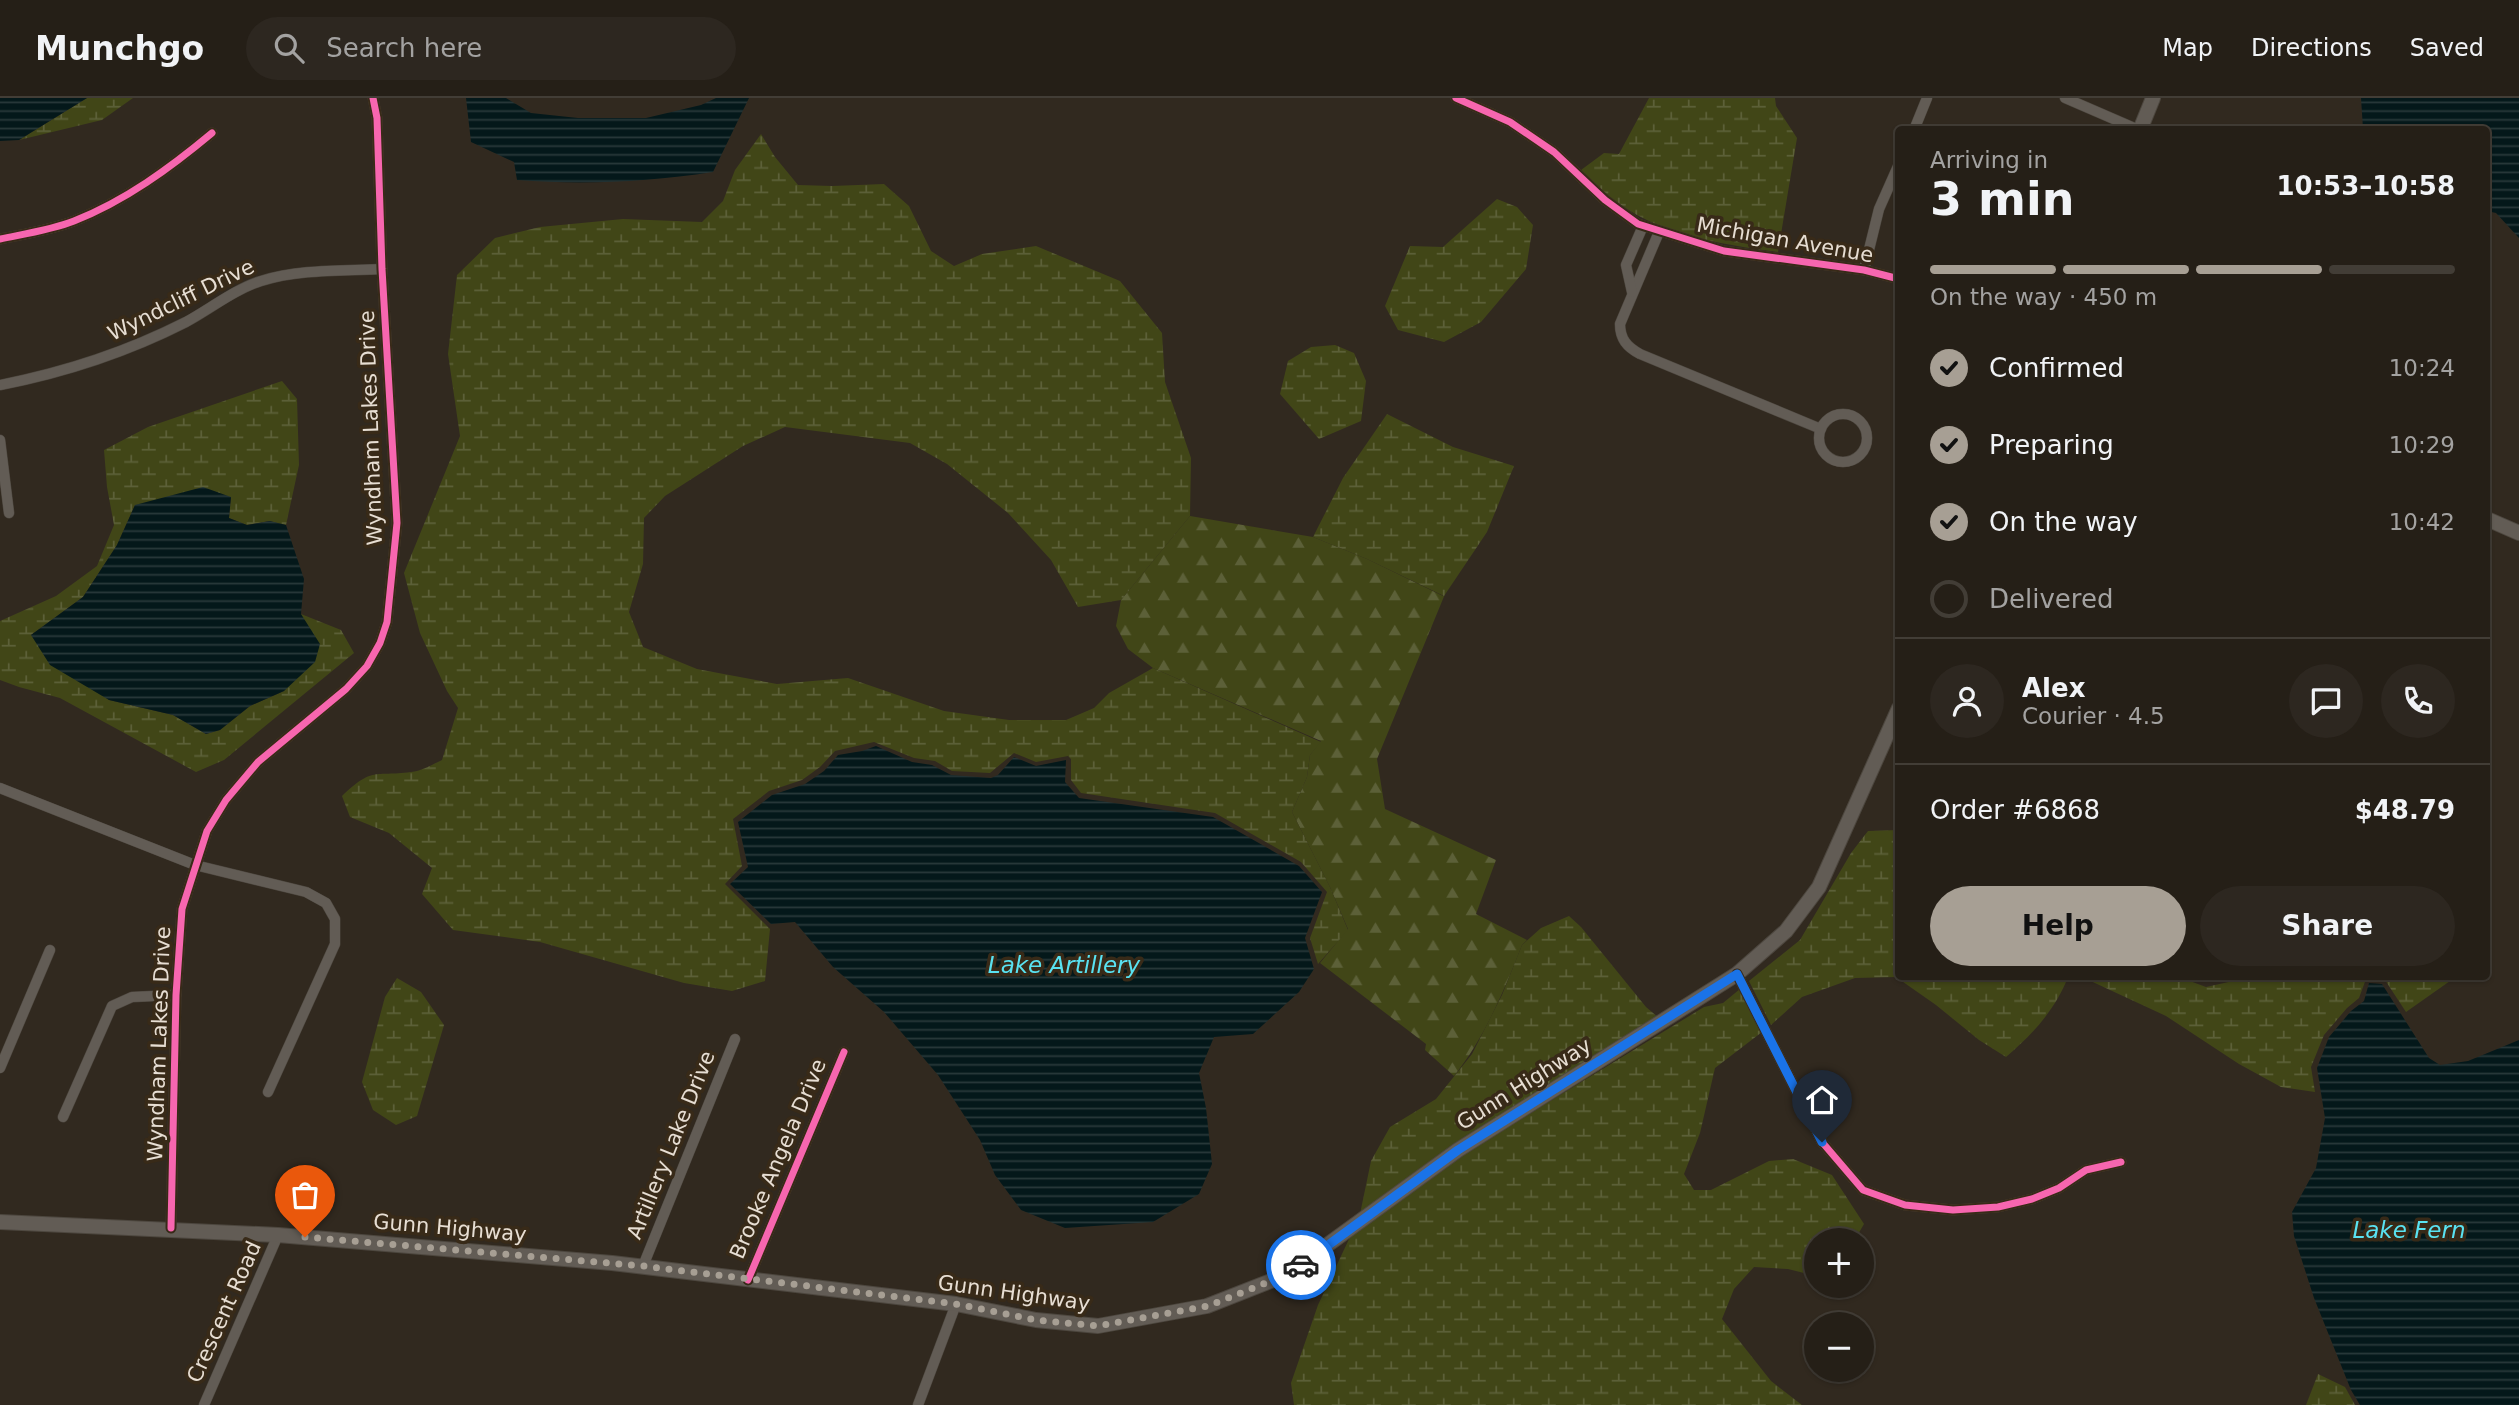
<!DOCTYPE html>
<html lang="en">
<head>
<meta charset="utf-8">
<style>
	body { margin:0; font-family:"DejaVu Sans",sans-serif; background:#2d2720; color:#f1f3f6; height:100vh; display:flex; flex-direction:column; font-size:26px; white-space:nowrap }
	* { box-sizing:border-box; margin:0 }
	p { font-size:23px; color:#a3a2a1 }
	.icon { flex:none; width:38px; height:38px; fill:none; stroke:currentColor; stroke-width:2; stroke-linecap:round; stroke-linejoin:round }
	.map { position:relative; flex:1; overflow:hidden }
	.side { position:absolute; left:1895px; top:28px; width:595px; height:854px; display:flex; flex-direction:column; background:#251f17; border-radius:7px; box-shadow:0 2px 5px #0004,0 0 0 2px #423d36 }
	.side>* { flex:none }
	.tools { position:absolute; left:1804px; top:1130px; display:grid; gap:14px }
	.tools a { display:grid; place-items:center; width:70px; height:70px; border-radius:50%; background:#251f17; box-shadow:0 2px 5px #0004,0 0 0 2px #423d36; font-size:35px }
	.pin { position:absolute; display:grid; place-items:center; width:60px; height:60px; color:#fff; margin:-72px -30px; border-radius:50% 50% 50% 0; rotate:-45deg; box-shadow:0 0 7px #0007 }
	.pin .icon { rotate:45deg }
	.courier { position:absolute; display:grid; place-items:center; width:70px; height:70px; margin:-35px; border:5px solid #1a73e8; border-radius:50%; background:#fff; color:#222; box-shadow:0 2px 9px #0007 }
	.summary em { font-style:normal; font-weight:800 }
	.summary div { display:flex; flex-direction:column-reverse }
	.summary { display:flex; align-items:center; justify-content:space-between; height:119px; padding:0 35px }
	h1 { font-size:46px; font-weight:800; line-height:52px }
	.bar { display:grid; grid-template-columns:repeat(4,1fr); gap:10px 7px; align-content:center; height:84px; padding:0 35px }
	.bar i { height:9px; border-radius:5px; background:#423d36 }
	.bar .current { background:#a79f94 }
	.bar p { grid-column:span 4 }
	.line { display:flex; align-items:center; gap:18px; padding:0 35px; border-top:2px solid #423d36 }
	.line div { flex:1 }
	.round { display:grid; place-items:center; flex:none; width:74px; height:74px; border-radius:37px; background:#2d2720 }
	ol { padding:0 35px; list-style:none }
	li { display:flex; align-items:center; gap:21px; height:77px }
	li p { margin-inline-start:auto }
	li .icon { padding:7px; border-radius:50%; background:#a79f94; color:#111; stroke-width:4 }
	li:last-child { color:#a3a2a1 }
	li i { width:38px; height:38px; border:4px solid #423d36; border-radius:50% }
	.button { display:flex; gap:14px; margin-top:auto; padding:14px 35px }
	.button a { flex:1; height:80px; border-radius:42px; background:#a79f94; color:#111; font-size:28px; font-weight:800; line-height:80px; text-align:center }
	.button a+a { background:#2d2720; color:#f1f3f6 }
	header { display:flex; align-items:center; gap:42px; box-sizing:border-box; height:98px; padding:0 35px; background:#251f17; border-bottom:2px solid #423d36 }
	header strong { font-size:33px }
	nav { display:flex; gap:38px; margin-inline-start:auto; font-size:24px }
	.search { width:490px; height:63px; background:#2d2720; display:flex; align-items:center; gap:18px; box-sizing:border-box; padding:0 24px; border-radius:38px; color:#a3a2a1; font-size:26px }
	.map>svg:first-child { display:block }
</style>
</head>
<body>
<header>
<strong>Munchgo</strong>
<div class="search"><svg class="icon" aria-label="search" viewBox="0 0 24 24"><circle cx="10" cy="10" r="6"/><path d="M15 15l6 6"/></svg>Search here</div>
<nav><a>Map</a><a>Directions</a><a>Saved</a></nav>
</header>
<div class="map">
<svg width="2519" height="1307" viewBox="0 0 2519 1307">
	<defs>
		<pattern id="forest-firs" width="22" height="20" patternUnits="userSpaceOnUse" patternTransform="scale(1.75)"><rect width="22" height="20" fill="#414617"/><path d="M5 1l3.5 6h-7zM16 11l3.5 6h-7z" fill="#5c6038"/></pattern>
		<pattern id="wetland-marsh" width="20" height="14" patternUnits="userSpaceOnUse" patternTransform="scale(1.75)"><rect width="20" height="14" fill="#414617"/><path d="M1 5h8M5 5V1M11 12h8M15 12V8" fill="none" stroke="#5c6038"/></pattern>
		<pattern id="water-rules" width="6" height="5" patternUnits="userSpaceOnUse" patternTransform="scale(1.75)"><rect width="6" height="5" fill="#04181a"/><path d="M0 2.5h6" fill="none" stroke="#29393a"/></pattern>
	</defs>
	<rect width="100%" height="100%" fill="#31291f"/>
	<path fill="url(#forest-firs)" d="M1190,418L1313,439L1367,461L1443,498L1445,496L1377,661L1385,711L1496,762L1476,816L1527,842L1522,847C1504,893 1485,939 1454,978L1425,952L1426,946L1320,865L1348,831L1330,789L1292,714L1307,679L1310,657L1321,643L1153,570L1128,551L1116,528L1121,502Z"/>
	<g fill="url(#wetland-marsh)">
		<polygon points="87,0 133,0 102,22 19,42"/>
		<path d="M1649,0H1775L1776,8L1797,40L1778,154C1719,146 1656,137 1609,98C1599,90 1590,80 1581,72L1604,55L1619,56Z"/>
		<path d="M761,36L775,59L798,87L832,88L884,86L909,108L931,153L954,168L982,156L1036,148L1120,183L1162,235L1165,284L1191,360L1190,418L1121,502L1078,509L1051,462L1008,415L947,366L910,345L785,329L743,348L665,398L644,420L643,466L629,514L643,549L697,571L777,586L848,580L944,613L1009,622H1066L1094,610L1109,595L1153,570L1321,644L1310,657L1307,679L1292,714L1330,789L1348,832L1318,866L1310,840L1327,794L1301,764L1215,715L1081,695L1071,682V661L1068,658L1036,664L1014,655L990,675L952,673L935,663L914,660L874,644L835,653L820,669L802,682L769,693L733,721L742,768L725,786L770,831L765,883L732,893L684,885L540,844L453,832L422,796L432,770L389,735L350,719L342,698C374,668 373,679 411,674C422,673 433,666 442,662L458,610L447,593L420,535L404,475L460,338L448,256L457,177L495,140L540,129L623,121L702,124L723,103L735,72Z"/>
		<polygon points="1497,101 1517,109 1533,127 1526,171 1481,224 1444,244 1398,232 1385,208 1410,148 1443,149"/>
		<polygon points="1335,247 1354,255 1366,283 1361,323 1319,341 1280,296 1288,263 1311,249"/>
		<polygon points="282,283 297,301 299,367 286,427 269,423 247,427 229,420 231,399 135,407 117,447 83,499 31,537 109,602 173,617 206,636 220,632 250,608 284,593 301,516 341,532 354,555 224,662 196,674 60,600 19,589 0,582 0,523 56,498 97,468 114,427 107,389 104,352 148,329"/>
		<polygon points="1387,316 1453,349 1514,368 1487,434 1444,498 1367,461 1313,439 1343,380"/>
		<path d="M1899,732V878L2068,879C2055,912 2033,936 2006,959L1979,942L1936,907L1896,879L1855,880L1802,899L1771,927L1749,883L1800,842L1851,755L1868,733Z"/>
		<polygon points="1569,818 1581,829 1646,909 1659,920 1360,1116 1371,1063 1390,1029 1436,1001 1472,956 1502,897 1522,847 1541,830"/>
		<polygon points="2256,878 2452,878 2452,879 2450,883 2406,914 2385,882 2366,881 2359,900 2347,910 2324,937 2311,969 2315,994 2281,989 2239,966 2166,918 2082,879 2179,879 2206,889"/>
		<polygon points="397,880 421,894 444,927 417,1018 396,1027 373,1012 362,984 385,899"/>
		<polygon points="1740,891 1762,934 1715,970 1700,1035 1684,1076 1694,1092 1711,1092 1769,1063 1793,1061 1832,1077 1864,1126 1854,1143 1816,1143 1816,1178 1788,1171 1754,1169 1734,1191 1722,1221 1771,1283 1802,1307 1294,1307 1291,1285 1318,1207 1350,1139 1462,1057 1704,909 1723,905"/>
		<polygon points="2318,1276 2345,1289 2355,1307 2306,1307"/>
	</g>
	<g fill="url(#water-rules)">
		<polygon points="0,0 87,0 19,42 0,43"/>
		<path d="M466,0H506L531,15L578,20H646L701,7L716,0H749L713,74C647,84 583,87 517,82L514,64L471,44Z"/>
		<polygon points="2361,0 2519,0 2519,140 2496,115 2487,113 2487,32 2363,31"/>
		<polygon points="203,389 231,399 229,420 247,427 270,423 286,427 304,481 301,516 320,546 315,564 284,593 250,608 220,632 206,636 173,617 109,602 50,567 31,537 83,499 117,447 135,407"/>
		<polygon points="876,648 912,664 932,667 951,677 991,680 998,677 1014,659 1036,668 1066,662 1065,684 1079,700 1213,719 1299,768 1322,794 1305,840 1314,871 1299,894 1253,936 1214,939 1199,975 1206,1010 1212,1066 1199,1096 1153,1124 1065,1130 1021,1112 995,1077 980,1042 938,977 884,914 833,869 795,824 771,826 730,786 748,769 738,724 772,697 805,686 824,673 838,657 862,653"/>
		<polygon points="2369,885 2382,886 2429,960 2440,967 2468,963 2519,942 2519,1307 2360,1307 2351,1292 2314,1200 2294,1138 2292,1114 2316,1070 2325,1020 2317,970 2329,939 2351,913 2364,903"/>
	</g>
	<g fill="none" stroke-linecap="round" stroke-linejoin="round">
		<defs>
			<g id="street">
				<polyline points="1456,0 1510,24 1554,54 1605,102 1638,126 1724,153 1864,172 1899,181"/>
				<polyline points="2065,0 2139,32"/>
				<polyline points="1914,32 1927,0"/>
				<path d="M1659,134L1620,226C1620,241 1627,249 1640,256L1821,331"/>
				<path d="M0,141C24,136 51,132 74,123C125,103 170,70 212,35"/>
				<polyline points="1864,172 1879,111 1899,66"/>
				<polyline points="1632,194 1626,167 1643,128"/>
				<path d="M0,287C67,274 125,255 186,224C210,211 235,191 261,183C299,171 342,173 382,171"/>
				<circle cx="1843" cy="340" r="24"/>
				<polyline points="0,342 9,415"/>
				<polyline points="0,690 195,767 306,794 326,805 335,821 335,846 268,994"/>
				<polyline points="1737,876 1822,1044 1863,1092 1905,1107 1953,1112 1998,1109 2032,1101 2059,1090 2086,1072 2121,1064"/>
				<polyline points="0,970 50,852"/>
				<polyline points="63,1019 112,908 132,899 176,897"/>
				<polyline points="171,1130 176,897 182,811 207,733 226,702 258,664 346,591 367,568 380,545 387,524 397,425 382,171 377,20 373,0"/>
				<polyline points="643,1168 735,941"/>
				<polyline points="748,1182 844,954"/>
				<polyline points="204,1307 278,1137"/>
				<polyline points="918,1307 956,1206"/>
			</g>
			<g id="secondary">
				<polyline points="2140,32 2153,0"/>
				<polyline points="2487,421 2519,435"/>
				<polyline points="0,1124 278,1137 612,1165 956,1206 1036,1222 1098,1228 1207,1208 1286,1177 1458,1052 1737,876 1786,833 1819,789 1899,610"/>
			</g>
		</defs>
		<use href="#street" stroke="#4d473f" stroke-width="11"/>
		<use href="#secondary" stroke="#4d473f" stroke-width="16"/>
		<use href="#street" stroke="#625c55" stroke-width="10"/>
		<use href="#secondary" stroke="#625c55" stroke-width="14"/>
		<defs>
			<g id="cycleway">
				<polyline points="1456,0 1510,24 1554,54 1605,102 1638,126 1724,153 1864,172 1899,181"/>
				<path d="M0,141C24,136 51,132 74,123C125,103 170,70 212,35"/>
				<polyline points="1737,876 1822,1044 1863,1092 1905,1107 1953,1112 1998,1109 2032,1101 2059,1090 2086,1072 2121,1064"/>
				<polyline points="171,1130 176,897 182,811 207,733 226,702 258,664 346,591 367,568 380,545 387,524 397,425 382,171 377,20 373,0"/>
				<polyline points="748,1182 844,954"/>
			</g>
		</defs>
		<use href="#cycleway" stroke="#382a18" stroke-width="11"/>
		<use href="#cycleway" stroke="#f766af" stroke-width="7"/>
	</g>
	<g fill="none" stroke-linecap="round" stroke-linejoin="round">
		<polyline stroke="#a79f94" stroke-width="7" stroke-dasharray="0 12.6" points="305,1139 643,1168 956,1206 1036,1222 1098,1228 1208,1208 1286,1177 1301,1167"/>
		<polyline stroke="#1a73e8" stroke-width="9" points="1301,1167 1458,1052 1737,876 1822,1044"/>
	</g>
	<g text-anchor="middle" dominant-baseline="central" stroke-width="7" stroke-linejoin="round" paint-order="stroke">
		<g font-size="21" fill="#e7ded3" stroke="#382a18">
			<text transform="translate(1785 142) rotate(10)">Michigan Avenue</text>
			<text transform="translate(181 202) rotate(-26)">Wyndcliff Drive</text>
			<text transform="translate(371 330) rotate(-92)">Wyndham Lakes Drive</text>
			<text transform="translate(159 946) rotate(-88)">Wyndham Lakes Drive</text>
			<text transform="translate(1524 986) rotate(-32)">Gunn Highway</text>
			<text transform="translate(671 1047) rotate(-68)">Artillery Lake Drive</text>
			<text transform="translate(778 1061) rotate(-67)">Brooke Angela Drive</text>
			<text transform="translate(450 1130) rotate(5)">Gunn Highway</text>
			<text transform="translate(1014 1195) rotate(8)">Gunn Highway</text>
			<text transform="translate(224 1214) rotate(-66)">Crescent Road</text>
		</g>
		<g font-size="23" font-style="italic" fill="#59e2f1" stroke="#382a18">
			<text x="1064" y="867">Lake Artillery</text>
			<text x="2409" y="1132">Lake Fern</text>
		</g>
	</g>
</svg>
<div class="tools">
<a>+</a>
<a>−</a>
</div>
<div class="pin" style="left:305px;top:1139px;background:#ea580c"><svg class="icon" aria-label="bag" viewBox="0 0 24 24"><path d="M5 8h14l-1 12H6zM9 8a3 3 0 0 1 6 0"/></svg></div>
<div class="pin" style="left:1822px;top:1044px;background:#1f2937"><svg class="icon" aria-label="home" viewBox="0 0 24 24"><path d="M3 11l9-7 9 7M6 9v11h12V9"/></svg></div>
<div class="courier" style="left:1301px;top:1167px"><svg class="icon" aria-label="car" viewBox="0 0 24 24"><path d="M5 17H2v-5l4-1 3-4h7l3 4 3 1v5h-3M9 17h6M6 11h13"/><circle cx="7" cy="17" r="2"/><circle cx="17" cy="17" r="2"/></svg></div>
<section class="side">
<div class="summary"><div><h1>3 min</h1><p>Arriving in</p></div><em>10:53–10:58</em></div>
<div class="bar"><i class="current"></i><i class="current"></i><i class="current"></i><i></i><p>On the way · 450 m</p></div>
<ol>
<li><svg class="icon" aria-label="check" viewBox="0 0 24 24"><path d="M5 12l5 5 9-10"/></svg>Confirmed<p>10:24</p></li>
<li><svg class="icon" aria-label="check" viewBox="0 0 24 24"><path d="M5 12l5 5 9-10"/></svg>Preparing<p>10:29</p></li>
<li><svg class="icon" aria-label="check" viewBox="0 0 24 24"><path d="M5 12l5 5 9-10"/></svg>On the way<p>10:42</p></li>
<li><i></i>Delivered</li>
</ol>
<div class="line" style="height:126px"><a class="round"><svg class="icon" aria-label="person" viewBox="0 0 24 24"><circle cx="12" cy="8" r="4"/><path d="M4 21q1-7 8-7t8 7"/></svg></a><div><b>Alex</b><p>Courier · 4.5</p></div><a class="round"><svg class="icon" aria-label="chat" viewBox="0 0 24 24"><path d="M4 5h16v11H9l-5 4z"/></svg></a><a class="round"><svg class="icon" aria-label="phone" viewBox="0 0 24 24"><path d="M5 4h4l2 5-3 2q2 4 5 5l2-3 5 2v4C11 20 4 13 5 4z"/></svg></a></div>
<div class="line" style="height:91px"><div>Order #6868</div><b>$48.79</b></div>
<div class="button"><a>Help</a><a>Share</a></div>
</section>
</div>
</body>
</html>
